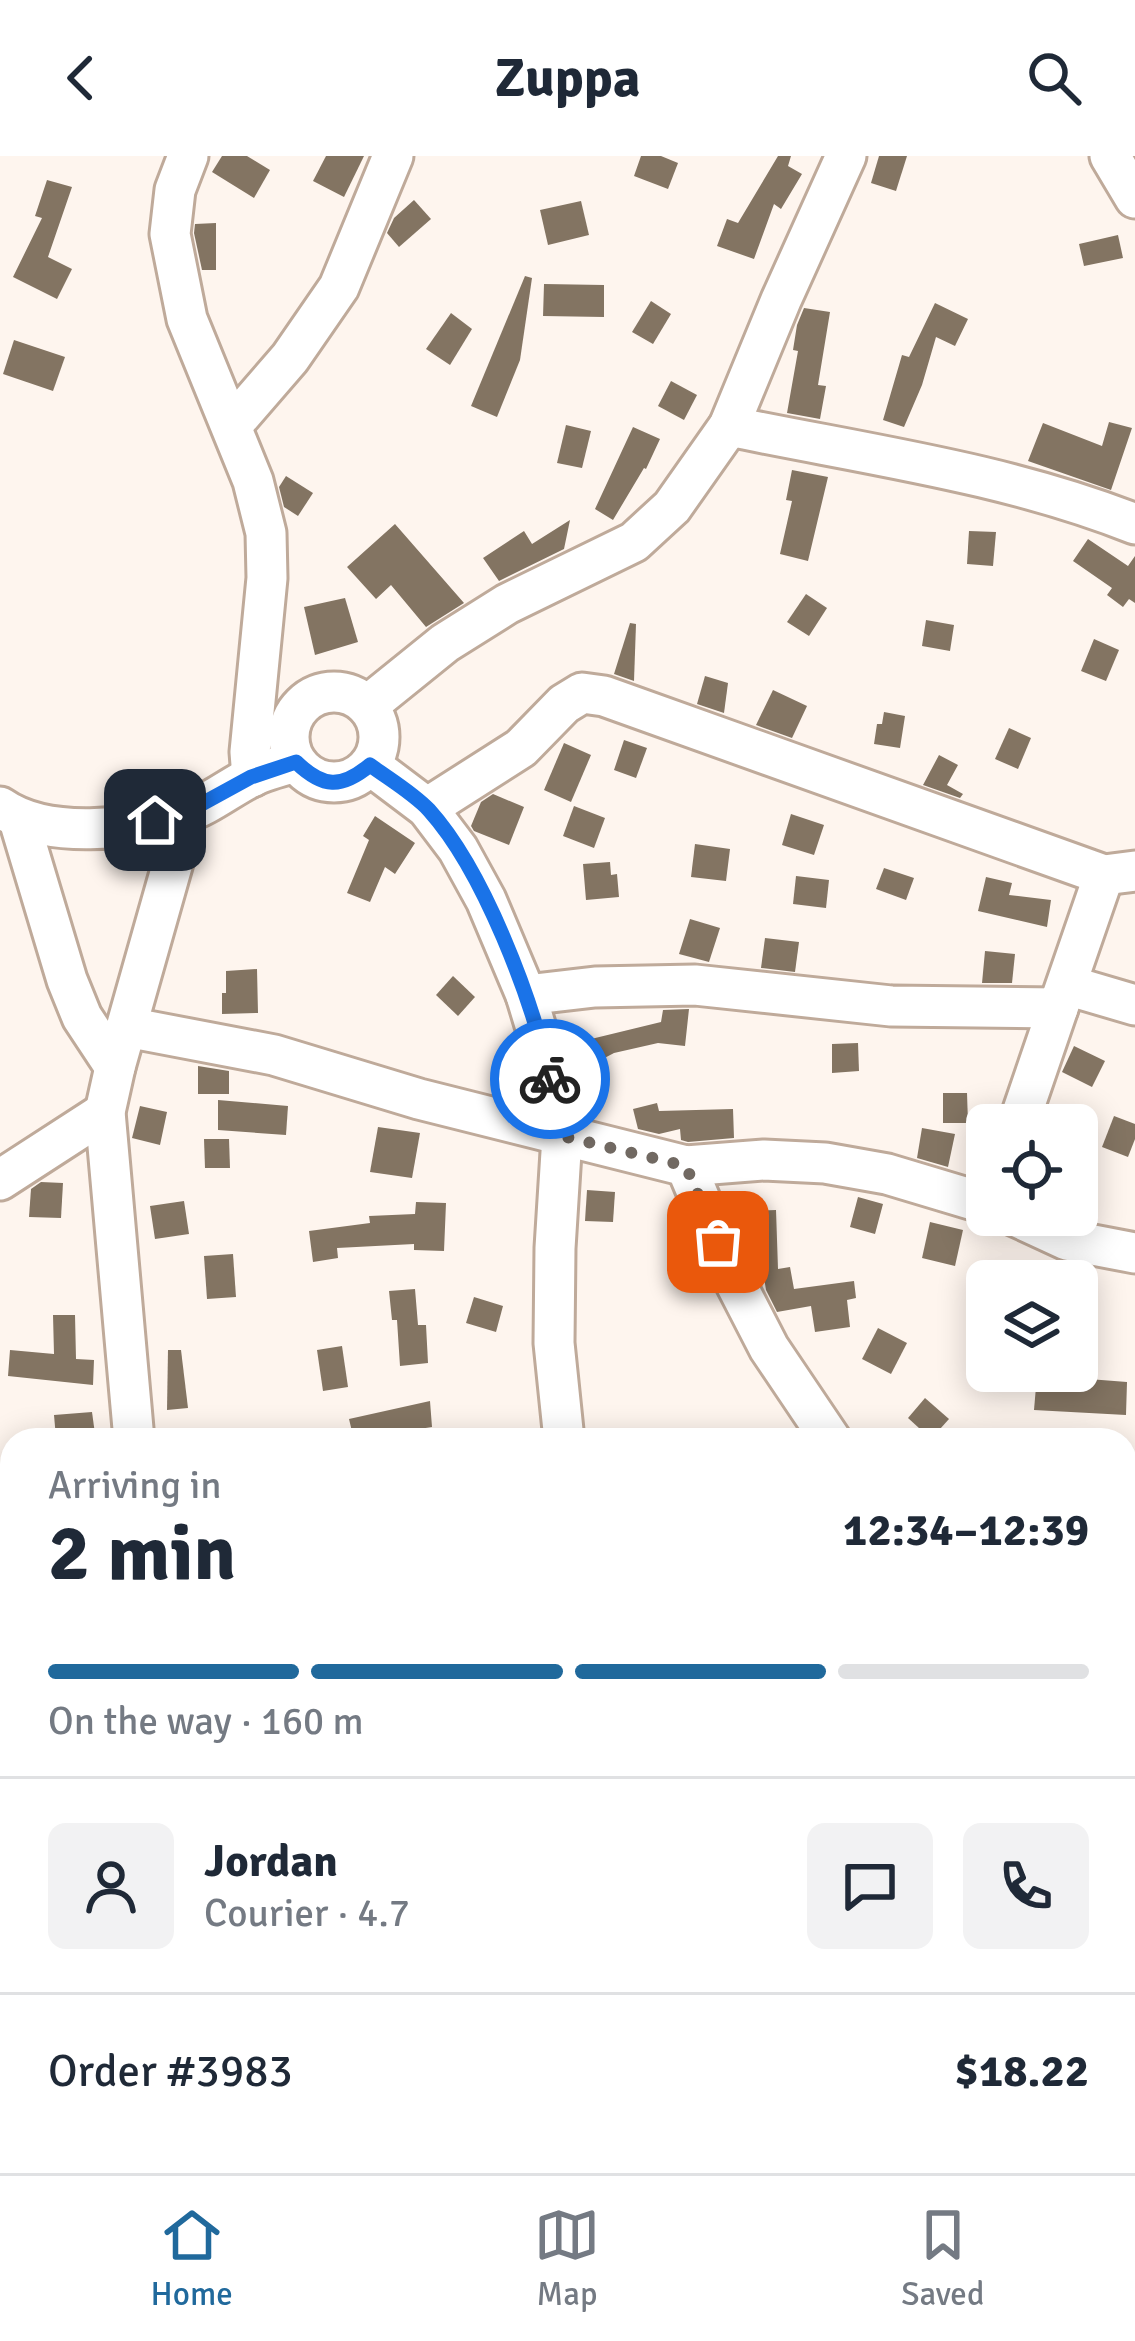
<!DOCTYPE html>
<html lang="en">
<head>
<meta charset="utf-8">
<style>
	body { margin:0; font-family:Signika,sans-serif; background:#f2f2f3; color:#1f2937; height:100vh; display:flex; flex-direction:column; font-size:45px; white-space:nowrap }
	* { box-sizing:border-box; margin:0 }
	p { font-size:39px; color:#747a83 }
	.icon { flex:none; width:66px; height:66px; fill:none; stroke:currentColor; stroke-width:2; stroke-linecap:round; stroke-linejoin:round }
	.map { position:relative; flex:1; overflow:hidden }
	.panel { position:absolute; left:0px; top:1272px; width:1137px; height:747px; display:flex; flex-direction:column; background:#fff; border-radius:36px 36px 0 0; box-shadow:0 6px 30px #0003 }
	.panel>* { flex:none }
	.controls { position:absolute; left:966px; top:948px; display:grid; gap:24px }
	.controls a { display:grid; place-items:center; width:132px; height:132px; border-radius:18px; background:#fff; box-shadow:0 6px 30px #0003; font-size:60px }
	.pin { position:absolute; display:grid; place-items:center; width:102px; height:102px; color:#fff; margin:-51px; border-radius:24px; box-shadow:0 6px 18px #0006 }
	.courier { position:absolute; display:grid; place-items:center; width:120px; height:120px; margin:-60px; border:9px solid #1a73e8; border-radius:50%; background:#fff; color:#222; box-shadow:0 3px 15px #0007 }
	.headline em { font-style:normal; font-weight:700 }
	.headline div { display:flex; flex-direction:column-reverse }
	.headline { display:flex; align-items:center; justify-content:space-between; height:204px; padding:0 48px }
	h1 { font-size:78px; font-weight:700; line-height:90px }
	.bar { display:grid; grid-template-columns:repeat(4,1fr); gap:18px 12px; align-content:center; height:144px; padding:0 48px }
	.bar i { height:15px; border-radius:9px; background:#e0e1e3 }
	.bar .selected { background:#20699c }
	.bar p { grid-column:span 4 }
	.line { display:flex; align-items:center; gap:30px; padding:0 48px; border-top:3px solid #e0e1e3 }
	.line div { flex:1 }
	.round { display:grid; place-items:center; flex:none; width:126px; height:126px; border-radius:18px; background:#f2f2f3 }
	header { display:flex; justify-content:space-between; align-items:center; height:156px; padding:0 48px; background:#fff; font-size:54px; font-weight:700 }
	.tab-bar { display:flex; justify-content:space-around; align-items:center; height:168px; border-top:3px solid #e0e1e3; background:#fff; font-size:33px; color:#747a83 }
	.tab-bar a { display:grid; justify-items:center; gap:6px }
	.tab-bar .selected { color:#20699c }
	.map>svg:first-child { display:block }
</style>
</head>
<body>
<header><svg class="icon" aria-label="back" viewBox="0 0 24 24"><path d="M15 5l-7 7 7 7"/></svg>Zuppa<svg class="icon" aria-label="search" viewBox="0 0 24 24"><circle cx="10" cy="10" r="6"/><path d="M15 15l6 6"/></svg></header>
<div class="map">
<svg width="1135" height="2017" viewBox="0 0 1135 2017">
	<rect width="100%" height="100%" fill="#fef5ee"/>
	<g fill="#837462">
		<polygon points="222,0 247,0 270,14 254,42 212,16"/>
		<polygon points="326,0 364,0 344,41 313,25"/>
		<polygon points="641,0 661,0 678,7 668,33 634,20"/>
		<polygon points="778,0 791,0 788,10 802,18 781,53 774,48 754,103 717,90 727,63 738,67"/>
		<polygon points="879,0 907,0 896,35 871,27"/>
		<polygon points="47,24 72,31 48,101 72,113 57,143 13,121 42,62 35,60"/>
		<polygon points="414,44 431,63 399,91 387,77 394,62"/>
		<polygon points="581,45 589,79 548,89 540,54"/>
		<polygon points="216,67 216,114 202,114 194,77 195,68"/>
		<polygon points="1118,79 1123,102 1084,110 1079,88"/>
		<polygon points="525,120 532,122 520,204 497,261 471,250"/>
		<polygon points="544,128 604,129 604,161 543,160"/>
		<polygon points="651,145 671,158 653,188 632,176"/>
		<polygon points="935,147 968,163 955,190 936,181 922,229 904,271 883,264 902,199 909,201"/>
		<polygon points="804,152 830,156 818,229 826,230 820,263 787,257 798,195 793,194 797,169"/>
		<polygon points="451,157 472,173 450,209 426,193"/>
		<polygon points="14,184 65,201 53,235 3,218"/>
		<polygon points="671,225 697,239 684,264 658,250"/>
		<polygon points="1109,266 1132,272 1111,334 1028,305 1043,267 1102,290"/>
		<polygon points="566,269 591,275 582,312 557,307"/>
		<polygon points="633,271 660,283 646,313 644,312 613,364 595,353"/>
		<polygon points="792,314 828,321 808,405 780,398 792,345 786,344"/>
		<polygon points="286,320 313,337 298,360 284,351 279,331"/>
		<polygon points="570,364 564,393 499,425 483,402 524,375 532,388"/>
		<polygon points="395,368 464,447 426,471 391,429 376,443 347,411"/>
		<polygon points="969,375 996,376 993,410 967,408"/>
		<polygon points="1088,383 1128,410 1135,400 1135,447 1129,443 1123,451 1107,439 1112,432 1073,405"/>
		<polygon points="806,438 827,452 809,480 787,466"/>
		<polygon points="345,442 358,486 315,499 304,451"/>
		<polygon points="926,464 954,469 950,495 922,490"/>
		<polygon points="630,467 636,468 634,525 614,518"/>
		<polygon points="1094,483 1119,494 1106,525 1081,515"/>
		<polygon points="705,520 728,527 724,557 697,548"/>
		<polygon points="773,534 807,550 792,582 756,569"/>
		<polygon points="884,556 905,560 900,592 874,588 877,568 882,568"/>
		<polygon points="1009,572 1031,582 1018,613 995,603"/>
		<polygon points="624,584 647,592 636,622 614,614"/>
		<polygon points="564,587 591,599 571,646 544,634"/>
		<polygon points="939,599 958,609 947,629 963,638 960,642 923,629"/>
		<polygon points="493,638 524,651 509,689 474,675 471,670 481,646"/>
		<polygon points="574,650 605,662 594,692 563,680"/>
		<polygon points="791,658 824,669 814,699 782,689"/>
		<polygon points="375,660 415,687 395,718 385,711 370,746 347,737 369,684 363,680"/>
		<polygon points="695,688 730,693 726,725 691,721"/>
		<polygon points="610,706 611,719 617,718 619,741 586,744 583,708"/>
		<polygon points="884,712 914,722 906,744 876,733"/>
		<polygon points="796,720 829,724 826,752 793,748"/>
		<polygon points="986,721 1012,727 1009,739 1051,744 1047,771 978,755"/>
		<polygon points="690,763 720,772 709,806 679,798"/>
		<polygon points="765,782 799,786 795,816 761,812"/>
		<polygon points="985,795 1015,798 1012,827 982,827"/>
		<polygon points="257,813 258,857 222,858 222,837 226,837 226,815"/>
		<polygon points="453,820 475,841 458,860 436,839"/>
		<polygon points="689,853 685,890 658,887 614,897 574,918 567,892 586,882 587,884 661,866 663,854"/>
		<polygon points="858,887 859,915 832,917 832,888"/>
		<polygon points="1074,890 1105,905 1092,931 1062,916"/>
		<polygon points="198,910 229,915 229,938 198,938"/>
		<polygon points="943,937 967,937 968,967 943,967"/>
		<polygon points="218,944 288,950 286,979 218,974"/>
		<polygon points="657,947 659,955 733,953 734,982 688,986 681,984 680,973 659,978 638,973 633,953"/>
		<polygon points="140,950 167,956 160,989 132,982"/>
		<polygon points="1114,960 1135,968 1135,983 1128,1001 1102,991"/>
		<polygon points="378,971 420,977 412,1022 370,1016"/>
		<polygon points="922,972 955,978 948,1011 917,1002"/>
		<polygon points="204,983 229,983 230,1012 205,1012"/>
		<polygon points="41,1026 63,1027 61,1062 29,1061 31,1033"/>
		<polygon points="587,1034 615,1036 613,1066 585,1065"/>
		<polygon points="858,1041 883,1048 875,1078 850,1071"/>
		<polygon points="184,1045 189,1078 155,1083 150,1050"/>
		<polygon points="416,1046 446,1047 444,1095 414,1094 414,1088 337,1092 338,1102 313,1106 309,1075 370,1067 369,1060 415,1058"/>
		<polygon points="776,1054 778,1113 790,1111 794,1133 854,1125 856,1142 847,1144 850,1171 815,1176 811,1150 777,1156 766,1134 759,1090 752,1090 751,1055"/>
		<polygon points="930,1066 963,1074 955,1110 922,1102"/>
		<polygon points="233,1098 236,1141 207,1143 204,1100"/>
		<polygon points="415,1133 418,1169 426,1169 428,1207 400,1210 397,1164 392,1164 389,1135"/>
		<polygon points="474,1141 503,1150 496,1176 466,1167"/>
		<polygon points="53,1159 75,1159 76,1203 94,1204 93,1229 8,1220 10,1194 54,1198"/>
		<polygon points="878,1172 907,1187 891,1218 862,1203"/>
		<polygon points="342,1190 348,1231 323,1235 317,1194"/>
		<polygon points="168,1194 181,1194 188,1252 167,1254"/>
		<polygon points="1037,1219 1127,1226 1126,1259 1034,1254"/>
		<polygon points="925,1242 949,1263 931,1283 908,1262"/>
		<polygon points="430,1245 432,1271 381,1279 382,1284 354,1284 349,1263"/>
		<polygon points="92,1256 95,1278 56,1282 54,1259"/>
	</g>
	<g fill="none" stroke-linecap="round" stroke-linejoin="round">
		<defs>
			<g id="minor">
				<polyline points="188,0 175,34 170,78 187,163 253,325 266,377 267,422 250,596 252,621"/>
				<polyline points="1110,0 1135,42"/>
				<polyline points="232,269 290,202 339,131 393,0"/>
				<path d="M729,270C864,298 1007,317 1135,368"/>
				<circle cx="334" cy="581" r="45"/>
				<polyline points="367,550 445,487 507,448 634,386 672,351 729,270 781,144 846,0"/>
				<polyline points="370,609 427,652 458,693 486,744 526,839 546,905 562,980 555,1092 554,1187 564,1284"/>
				<path d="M0,651C47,684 132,674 184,657C207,650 229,632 251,621C265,614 281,610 296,606"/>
				<polyline points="427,652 521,592 564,548 582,537 604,540 1104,719 1135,715"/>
				<polyline points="19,664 67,824 82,861 115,911"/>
				<polyline points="1067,829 1135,849"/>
				<polyline points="526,839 595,831 695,829 891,850 1058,852 1104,719"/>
				<polyline points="127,871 274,899 419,943 686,1010 764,1004 825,1007 887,1018 987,1048"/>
				<polyline points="1018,969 1058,852"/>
				<polyline points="686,1010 734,1124 769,1192 831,1284"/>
				<polyline points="0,1024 105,956"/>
				<polyline points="1013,1059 1067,1084 1135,1097"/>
				<polyline points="134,1284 105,956 115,911 187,657"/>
				<polyline points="1125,1564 1135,1563"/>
				<polyline points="1125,1816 1135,1814"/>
				<polyline points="61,2007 61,2017"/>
				<polyline points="373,2007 375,2017"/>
				<polyline points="915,2017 916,2007"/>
			</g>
		</defs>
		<use href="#minor" stroke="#bfaa9a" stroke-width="45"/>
		<use href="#minor" stroke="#fff" stroke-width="39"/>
	</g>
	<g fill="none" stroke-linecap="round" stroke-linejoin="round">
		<polyline stroke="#716962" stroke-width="12" stroke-dasharray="0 21.6" points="550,923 562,980 686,1010 718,1086"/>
		<path stroke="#1a73e8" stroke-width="15" d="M155,664L187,656L251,621L296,606C323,632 341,633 370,609C389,623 413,637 429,654C484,715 532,843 550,923"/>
	</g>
</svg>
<div class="controls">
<a><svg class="icon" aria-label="locate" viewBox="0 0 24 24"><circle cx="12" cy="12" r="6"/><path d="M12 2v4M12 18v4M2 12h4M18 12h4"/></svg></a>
<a><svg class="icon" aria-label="layers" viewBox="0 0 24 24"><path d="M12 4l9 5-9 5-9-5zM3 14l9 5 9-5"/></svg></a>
</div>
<div class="pin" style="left:718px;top:1086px;background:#ea580c"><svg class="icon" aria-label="bag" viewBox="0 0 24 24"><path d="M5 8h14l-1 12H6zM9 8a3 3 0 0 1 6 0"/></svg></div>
<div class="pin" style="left:155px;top:664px;background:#1f2937"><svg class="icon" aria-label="home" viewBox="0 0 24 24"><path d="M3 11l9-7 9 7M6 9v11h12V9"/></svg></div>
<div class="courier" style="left:550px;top:923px"><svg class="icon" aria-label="bike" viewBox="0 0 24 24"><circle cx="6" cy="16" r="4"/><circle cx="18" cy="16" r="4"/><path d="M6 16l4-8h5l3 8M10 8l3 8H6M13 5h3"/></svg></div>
<section class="panel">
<div class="headline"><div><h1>2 min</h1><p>Arriving in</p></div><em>12:34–12:39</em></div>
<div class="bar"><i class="selected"></i><i class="selected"></i><i class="selected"></i><i></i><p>On the way · 160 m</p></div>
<div class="line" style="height:216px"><a class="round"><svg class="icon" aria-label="person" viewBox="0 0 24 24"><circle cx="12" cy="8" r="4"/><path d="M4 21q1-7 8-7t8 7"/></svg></a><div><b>Jordan</b><p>Courier · 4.7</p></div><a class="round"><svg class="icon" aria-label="chat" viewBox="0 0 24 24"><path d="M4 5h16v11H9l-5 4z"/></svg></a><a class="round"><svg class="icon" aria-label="phone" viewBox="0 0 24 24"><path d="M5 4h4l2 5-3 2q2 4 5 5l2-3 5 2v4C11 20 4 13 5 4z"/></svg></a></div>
<div class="line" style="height:156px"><div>Order #3983</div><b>$18.22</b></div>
</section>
</div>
<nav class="tab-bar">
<a class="selected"><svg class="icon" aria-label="home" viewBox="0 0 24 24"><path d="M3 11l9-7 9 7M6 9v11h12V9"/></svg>Home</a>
<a><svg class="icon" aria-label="map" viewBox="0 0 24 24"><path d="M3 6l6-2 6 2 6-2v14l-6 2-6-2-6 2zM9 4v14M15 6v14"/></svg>Map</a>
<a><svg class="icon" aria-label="saved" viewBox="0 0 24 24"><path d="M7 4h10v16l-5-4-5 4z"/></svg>Saved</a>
</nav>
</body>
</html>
